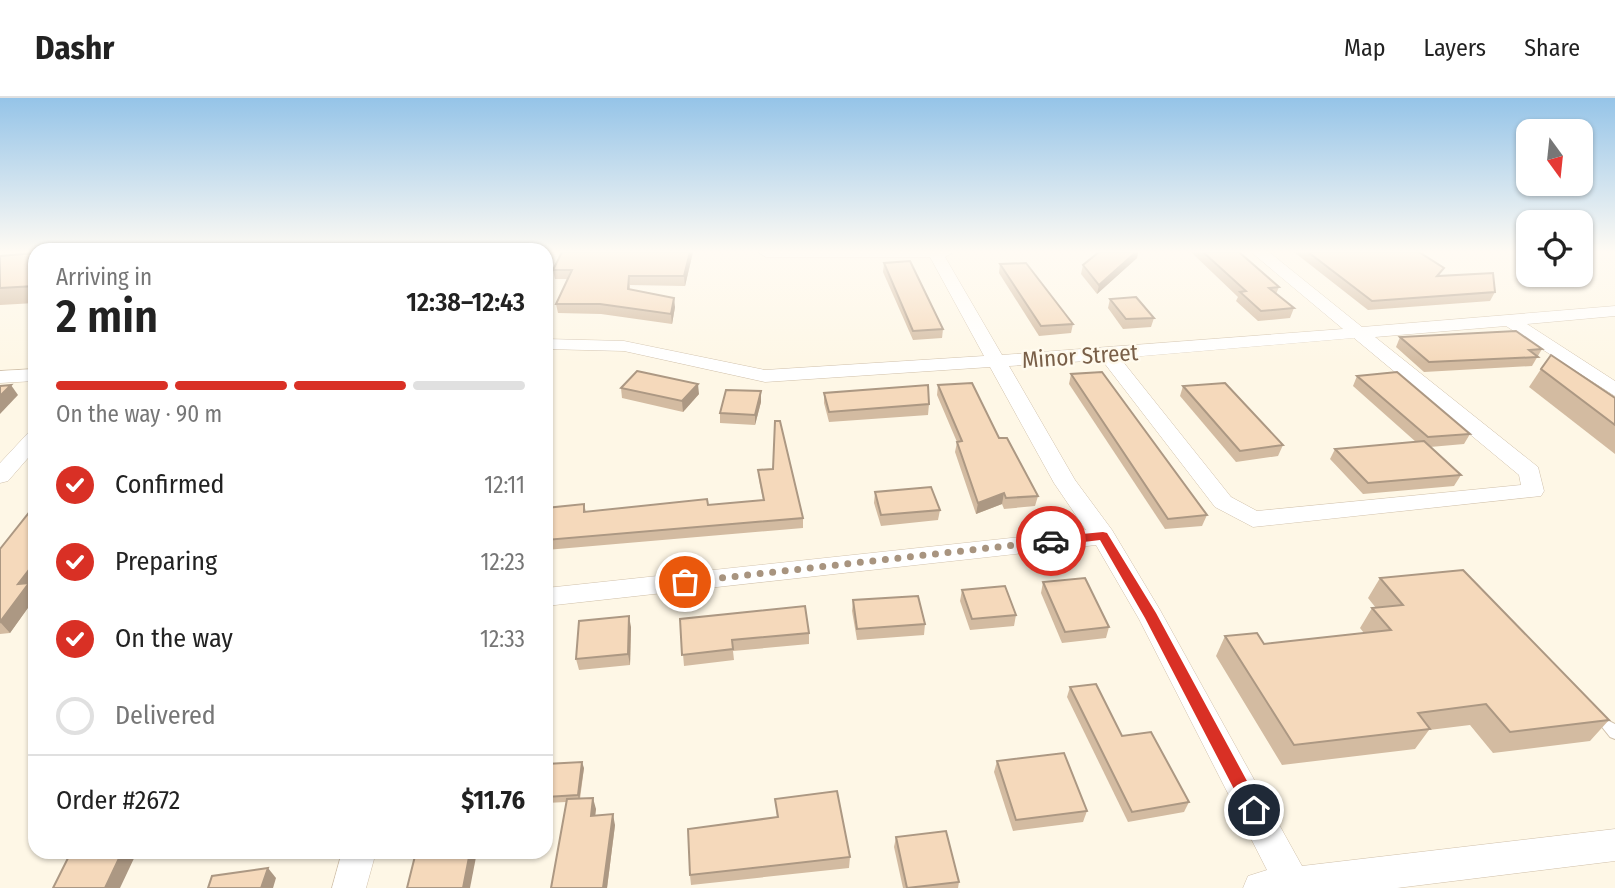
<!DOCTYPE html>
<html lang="en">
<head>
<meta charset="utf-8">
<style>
	body { margin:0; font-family:"Fira Sans Condensed",sans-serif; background:#f6f6f6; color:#222; height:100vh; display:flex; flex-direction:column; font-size:26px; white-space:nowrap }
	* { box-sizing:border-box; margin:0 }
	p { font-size:23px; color:#767676 }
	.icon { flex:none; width:38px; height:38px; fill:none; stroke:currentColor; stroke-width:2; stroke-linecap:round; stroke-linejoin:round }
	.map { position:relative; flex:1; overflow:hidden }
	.details { position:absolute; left:28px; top:145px; width:525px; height:616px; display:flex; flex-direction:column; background:#fff; border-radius:21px; box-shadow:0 2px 5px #0004 }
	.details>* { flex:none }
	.needle { width:46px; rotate:165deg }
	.tools { position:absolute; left:1516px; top:21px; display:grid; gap:14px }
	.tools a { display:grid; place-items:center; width:77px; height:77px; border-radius:14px; background:#fff; box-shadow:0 2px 5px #0004; font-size:35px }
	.pin { position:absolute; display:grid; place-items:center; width:60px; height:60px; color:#fff; margin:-30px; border:4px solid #fff; border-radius:50%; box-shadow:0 2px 7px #0007 }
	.courier { position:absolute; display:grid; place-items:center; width:70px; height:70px; margin:-35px; border:5px solid #d93025; border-radius:50%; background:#fff; color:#222; box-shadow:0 2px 9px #0007 }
	.overview em { font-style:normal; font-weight:600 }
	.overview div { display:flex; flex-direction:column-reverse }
	.overview { display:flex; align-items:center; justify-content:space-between; height:119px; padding:0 28px }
	h1 { font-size:46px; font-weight:600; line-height:52px }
	.bar { display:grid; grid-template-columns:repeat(4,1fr); gap:10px 7px; align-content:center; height:84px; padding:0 28px }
	.bar i { height:9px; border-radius:5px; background:#e0e0e0 }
	.bar .on { background:#d93025 }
	.bar p { grid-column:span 4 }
	.line { display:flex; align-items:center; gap:18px; padding:0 28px; border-top:2px solid #e0e0e0 }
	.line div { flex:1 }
	ol { padding:0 28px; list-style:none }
	li { display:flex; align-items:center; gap:21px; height:77px }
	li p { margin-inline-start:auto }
	li .icon { padding:7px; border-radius:50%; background:#d93025; color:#fff; stroke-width:4 }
	li:last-child { color:#767676 }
	li i { width:38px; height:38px; border:4px solid #e0e0e0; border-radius:50% }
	header { display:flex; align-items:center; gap:42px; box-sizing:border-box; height:98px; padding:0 35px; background:#fff; border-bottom:2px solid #e0e0e0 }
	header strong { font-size:33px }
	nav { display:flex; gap:38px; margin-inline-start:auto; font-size:24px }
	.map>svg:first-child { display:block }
</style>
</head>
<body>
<header>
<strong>Dashr</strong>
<nav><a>Map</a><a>Layers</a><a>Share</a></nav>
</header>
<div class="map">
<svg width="1615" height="790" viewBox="0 0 1615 790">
	<rect width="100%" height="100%" fill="#fef7e6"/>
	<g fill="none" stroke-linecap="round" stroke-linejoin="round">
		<defs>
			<polygon id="lane" points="1609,623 1615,626 1615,641 1610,639 1602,629 1604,625"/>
			<g id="street">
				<path d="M758,154H954L945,159L1002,257L1343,231L1251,154H1269L1362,229L1615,208V218L1527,226L1615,283V298L1506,228L1375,239L1538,369L1544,393L1541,398L1253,429L1215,409L1102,262L1009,268L1075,382L1112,432L1160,512L1302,768L1615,731V763L1397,790H1243L1248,778L1267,772L1139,521L1096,447L546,508V490L1086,432L1054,385L990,269L765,284L624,253L546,251V241L624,243L765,272L984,258L930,159H766ZM1354,240L1519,377L1521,387L1257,413L1231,399L1120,260Z"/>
				<polygon points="35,271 35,283 0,285 0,273"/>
				<polygon points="35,333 35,352 8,383 0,385 0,365 28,335"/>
				<polygon points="342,754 376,754 366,790 332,790"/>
			</g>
		</defs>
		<use href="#lane" stroke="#d0c0aa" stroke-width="2"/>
		<use href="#street" stroke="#d0c0aa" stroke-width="1"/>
		<use href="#lane" fill="#fff" fill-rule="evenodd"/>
		<use href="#street" fill="#fff" fill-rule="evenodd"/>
	</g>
	<g fill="#d3bba1">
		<polygon points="693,154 685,188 630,187 630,191 675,209 672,226 601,216 558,215 556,206 567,181 555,181 553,172"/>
		<polygon points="1099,154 1138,154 1137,160 1097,196 1081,176 1083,167"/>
		<polygon points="1191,154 1239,154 1279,189 1276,196 1294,210 1290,220 1258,223 1236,203 1238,199"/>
		<polygon points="1294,154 1419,154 1440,178 1495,194 1490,203 1368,212"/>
		<polygon points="35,155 35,205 0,207 0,158"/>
		<polygon points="884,165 943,231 942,240 913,242 883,174"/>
		<polygon points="1000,166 1073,226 1071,235 1039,238 999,175"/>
		<polygon points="1110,201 1154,220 1151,229 1123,231 1108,210"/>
		<polygon points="1400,239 1542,251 1532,268 1424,274 1396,249"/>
		<polygon points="1541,271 1615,300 1615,356 1529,289"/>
		<polygon points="1071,276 1207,417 1202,428 1165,431 1069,286"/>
		<polygon points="1357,278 1470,336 1464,346 1430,349 1461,377 1454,388 1363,396 1330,361 1335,351 1416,344 1353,288"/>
		<polygon points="938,287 999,340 1038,398 1035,408 1004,411 1002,406 976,416 955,354 957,344 937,297"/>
		<polygon points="1183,288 1283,347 1278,358 1236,364 1180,298"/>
		<polygon points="621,290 699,296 683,314 622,300"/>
		<polygon points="824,295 929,306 928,317 829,324 824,305"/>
		<polygon points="761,304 755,327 720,325 720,315"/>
		<polygon points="758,372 803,420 803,430 546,452 546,410 584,406 586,414 708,407 763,402 759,382"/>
		<polygon points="875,394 940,412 938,422 881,428 874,405"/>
		<polygon points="35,407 35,486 33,490 35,493 35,500 10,535 0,536 0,451"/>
		<polygon points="1380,480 1609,622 1590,643 1493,655 1470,627 1429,632 1415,651 1282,667 1216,558 1225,538 1264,546 1364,535 1360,530 1372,510 1376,510 1368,500"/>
		<polygon points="1043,484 1109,529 1106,540 1062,545 1041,495"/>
		<polygon points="962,492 1016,517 1014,528 970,532 960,503"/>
		<polygon points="853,502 925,526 924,537 857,542 852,513"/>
		<polygon points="680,521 809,535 809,546 733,553 734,562 684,568"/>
		<polygon points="631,529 630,567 579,572 576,561"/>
		<polygon points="1070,589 1189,704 1184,714 1128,724 1067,599"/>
		<polygon points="997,663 1087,713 1083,724 1013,733 994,674"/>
		<polygon points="546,666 584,670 580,701 596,711 595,717 615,727 607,790 551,790 566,704 546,705"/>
		<polygon points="775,701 850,759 849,770 691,787 690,777 777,719"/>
		<polygon points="896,739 959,784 958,790 903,790 894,749"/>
		<polygon points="207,754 228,754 209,757"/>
	</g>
	<g fill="#ac9883">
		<polygon points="690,154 693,154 685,188 684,178"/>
		<polygon points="1136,154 1138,154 1137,160 1097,196 1099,187"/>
		<polygon points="674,200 675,209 672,226 671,216"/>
		<polygon points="698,286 699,296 683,314 682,303"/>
		<polygon points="11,287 18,297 0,316 0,298"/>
		<polygon points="761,293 761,304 755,327 755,317"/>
		<polygon points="1004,395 1002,406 976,416 978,405"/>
		<polygon points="35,464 35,486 33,490 35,493 35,500 10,535 0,524 18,486"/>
		<polygon points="629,518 631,529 630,567 628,556"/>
		<polygon points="582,664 584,670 579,703 578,697"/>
		<polygon points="593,700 596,711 594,728 591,718"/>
		<polygon points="613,716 615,727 607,790 603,790"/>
		<polygon points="122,754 137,754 120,790 105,790"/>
		<polygon points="470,754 477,754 470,790 463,790"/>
		<polygon points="268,770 276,780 273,790 261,790"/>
	</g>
	<g fill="#f5d9bb" stroke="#ac9883" stroke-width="2">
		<polygon points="562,154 690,154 684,178 629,178 628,191 674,200 671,216 600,206 556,206 572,172 553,172"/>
		<polygon points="1099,154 1136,154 1099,187 1083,167"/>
		<polygon points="1203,154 1239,154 1279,189 1269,190 1294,210 1261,213 1240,194 1246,193"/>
		<polygon points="1308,154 1419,154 1444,170 1437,178 1493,175 1495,194 1372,203"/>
		<polygon points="35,155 35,188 0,190 0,158"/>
		<polygon points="910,163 943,231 913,233 884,165"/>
		<polygon points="1026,165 1073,226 1041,228 1000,166"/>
		<polygon points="1136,199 1154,220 1126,221 1110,201"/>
		<polygon points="1516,233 1542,251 1529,252 1538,259 1429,264 1400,239"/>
		<polygon points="1551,257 1615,300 1615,327 1541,271"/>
		<polygon points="637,273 698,286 682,303 621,290"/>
		<polygon points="1102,274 1207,417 1168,421 1071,276"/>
		<polygon points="1397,274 1470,336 1428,339 1357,278"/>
		<polygon points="972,285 999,340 1007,340 1038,398 1006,400 1004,395 978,405 957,344 962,343 938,287"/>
		<polygon points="1225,285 1283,347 1240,353 1183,288"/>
		<polygon points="11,287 0,298 0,288"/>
		<polygon points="928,287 929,306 829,314 824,295"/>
		<polygon points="726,292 761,293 755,317 720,315"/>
		<polygon points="775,323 780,323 803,420 546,442 546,410 584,406 584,414 707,401 708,407 764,402 758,372 773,371"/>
		<polygon points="1424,343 1461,377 1368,385 1335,351"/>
		<polygon points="931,389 940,412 881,417 875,394"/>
		<polygon points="35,407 35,464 18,486 29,485 0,524 0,451"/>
		<polygon points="1463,472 1609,622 1510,634 1486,606 1418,615 1430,631 1294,647 1225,538 1257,535 1264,546 1391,532 1372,510 1403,507 1380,480"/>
		<polygon points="1085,480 1109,529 1065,534 1043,484"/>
		<polygon points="1005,488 1016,517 972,521 962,492"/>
		<polygon points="918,498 925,526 857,531 853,502"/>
		<polygon points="805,508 809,535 732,542 733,551 682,557 680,521"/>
		<polygon points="629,518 628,556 576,561 579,523"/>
		<polygon points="1096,586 1122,638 1151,634 1189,704 1132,714 1070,589"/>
		<polygon points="1064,655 1087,713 1016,722 997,663"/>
		<polygon points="582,664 578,697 546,699 546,666"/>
		<polygon points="837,693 850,759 690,777 688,731 778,719 775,701"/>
		<polygon points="593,700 591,718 613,716 603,790 551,790 567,701"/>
		<polygon points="946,733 959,784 907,790 896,739"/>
		<polygon points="71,754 122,754 105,790 53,790"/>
		<polygon points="416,754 470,754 463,790 407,790"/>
		<polygon points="268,770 261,790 208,790 212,778"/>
	</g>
	<linearGradient id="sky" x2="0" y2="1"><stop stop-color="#95c4e8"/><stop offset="0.58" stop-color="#fffbf4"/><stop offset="1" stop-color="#fffbf4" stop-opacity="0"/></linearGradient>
	<rect width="1615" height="265" fill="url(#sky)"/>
	<polygon fill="#d93025" points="1103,434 1107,435 1156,515 1260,707 1260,718 1248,718 1145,520 1100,442 1051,448 1045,443 1051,439"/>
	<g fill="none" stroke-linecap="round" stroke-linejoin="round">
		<polyline stroke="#a8947f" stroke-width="7" stroke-dasharray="0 12.6" points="685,484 1051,443"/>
	</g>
	<g text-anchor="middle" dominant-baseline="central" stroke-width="5" stroke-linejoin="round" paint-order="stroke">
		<g font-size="23" fill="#795f48" stroke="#fffaed">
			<text transform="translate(1080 258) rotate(-4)">Minor Street</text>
		</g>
	</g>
</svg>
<div class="tools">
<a><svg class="needle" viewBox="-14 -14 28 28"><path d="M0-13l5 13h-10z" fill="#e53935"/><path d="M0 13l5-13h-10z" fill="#767676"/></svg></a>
<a><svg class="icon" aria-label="locate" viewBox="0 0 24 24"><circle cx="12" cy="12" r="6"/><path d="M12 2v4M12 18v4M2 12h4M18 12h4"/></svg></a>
</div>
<div class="pin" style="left:685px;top:484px;background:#ea580c"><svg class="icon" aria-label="bag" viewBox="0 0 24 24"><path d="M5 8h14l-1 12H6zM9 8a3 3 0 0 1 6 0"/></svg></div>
<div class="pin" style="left:1254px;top:712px;background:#1f2937"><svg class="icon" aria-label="home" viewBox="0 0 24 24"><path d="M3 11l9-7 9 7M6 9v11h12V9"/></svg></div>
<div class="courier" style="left:1051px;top:443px"><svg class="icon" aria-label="car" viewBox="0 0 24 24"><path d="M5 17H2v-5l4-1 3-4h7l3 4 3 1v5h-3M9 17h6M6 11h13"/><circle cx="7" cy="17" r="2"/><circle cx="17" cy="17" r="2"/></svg></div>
<section class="details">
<div class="overview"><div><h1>2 min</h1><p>Arriving in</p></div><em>12:38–12:43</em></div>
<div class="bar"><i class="on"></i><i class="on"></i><i class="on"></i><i></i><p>On the way · 90 m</p></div>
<ol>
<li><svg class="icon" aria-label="check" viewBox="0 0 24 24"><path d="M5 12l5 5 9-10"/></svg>Confirmed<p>12:11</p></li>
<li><svg class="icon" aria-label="check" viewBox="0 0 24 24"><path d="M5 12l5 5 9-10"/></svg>Preparing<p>12:23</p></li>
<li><svg class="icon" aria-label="check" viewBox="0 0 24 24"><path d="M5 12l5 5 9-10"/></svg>On the way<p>12:33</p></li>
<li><i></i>Delivered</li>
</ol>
<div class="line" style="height:91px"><div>Order #2672</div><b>$11.76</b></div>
</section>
</div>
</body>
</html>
